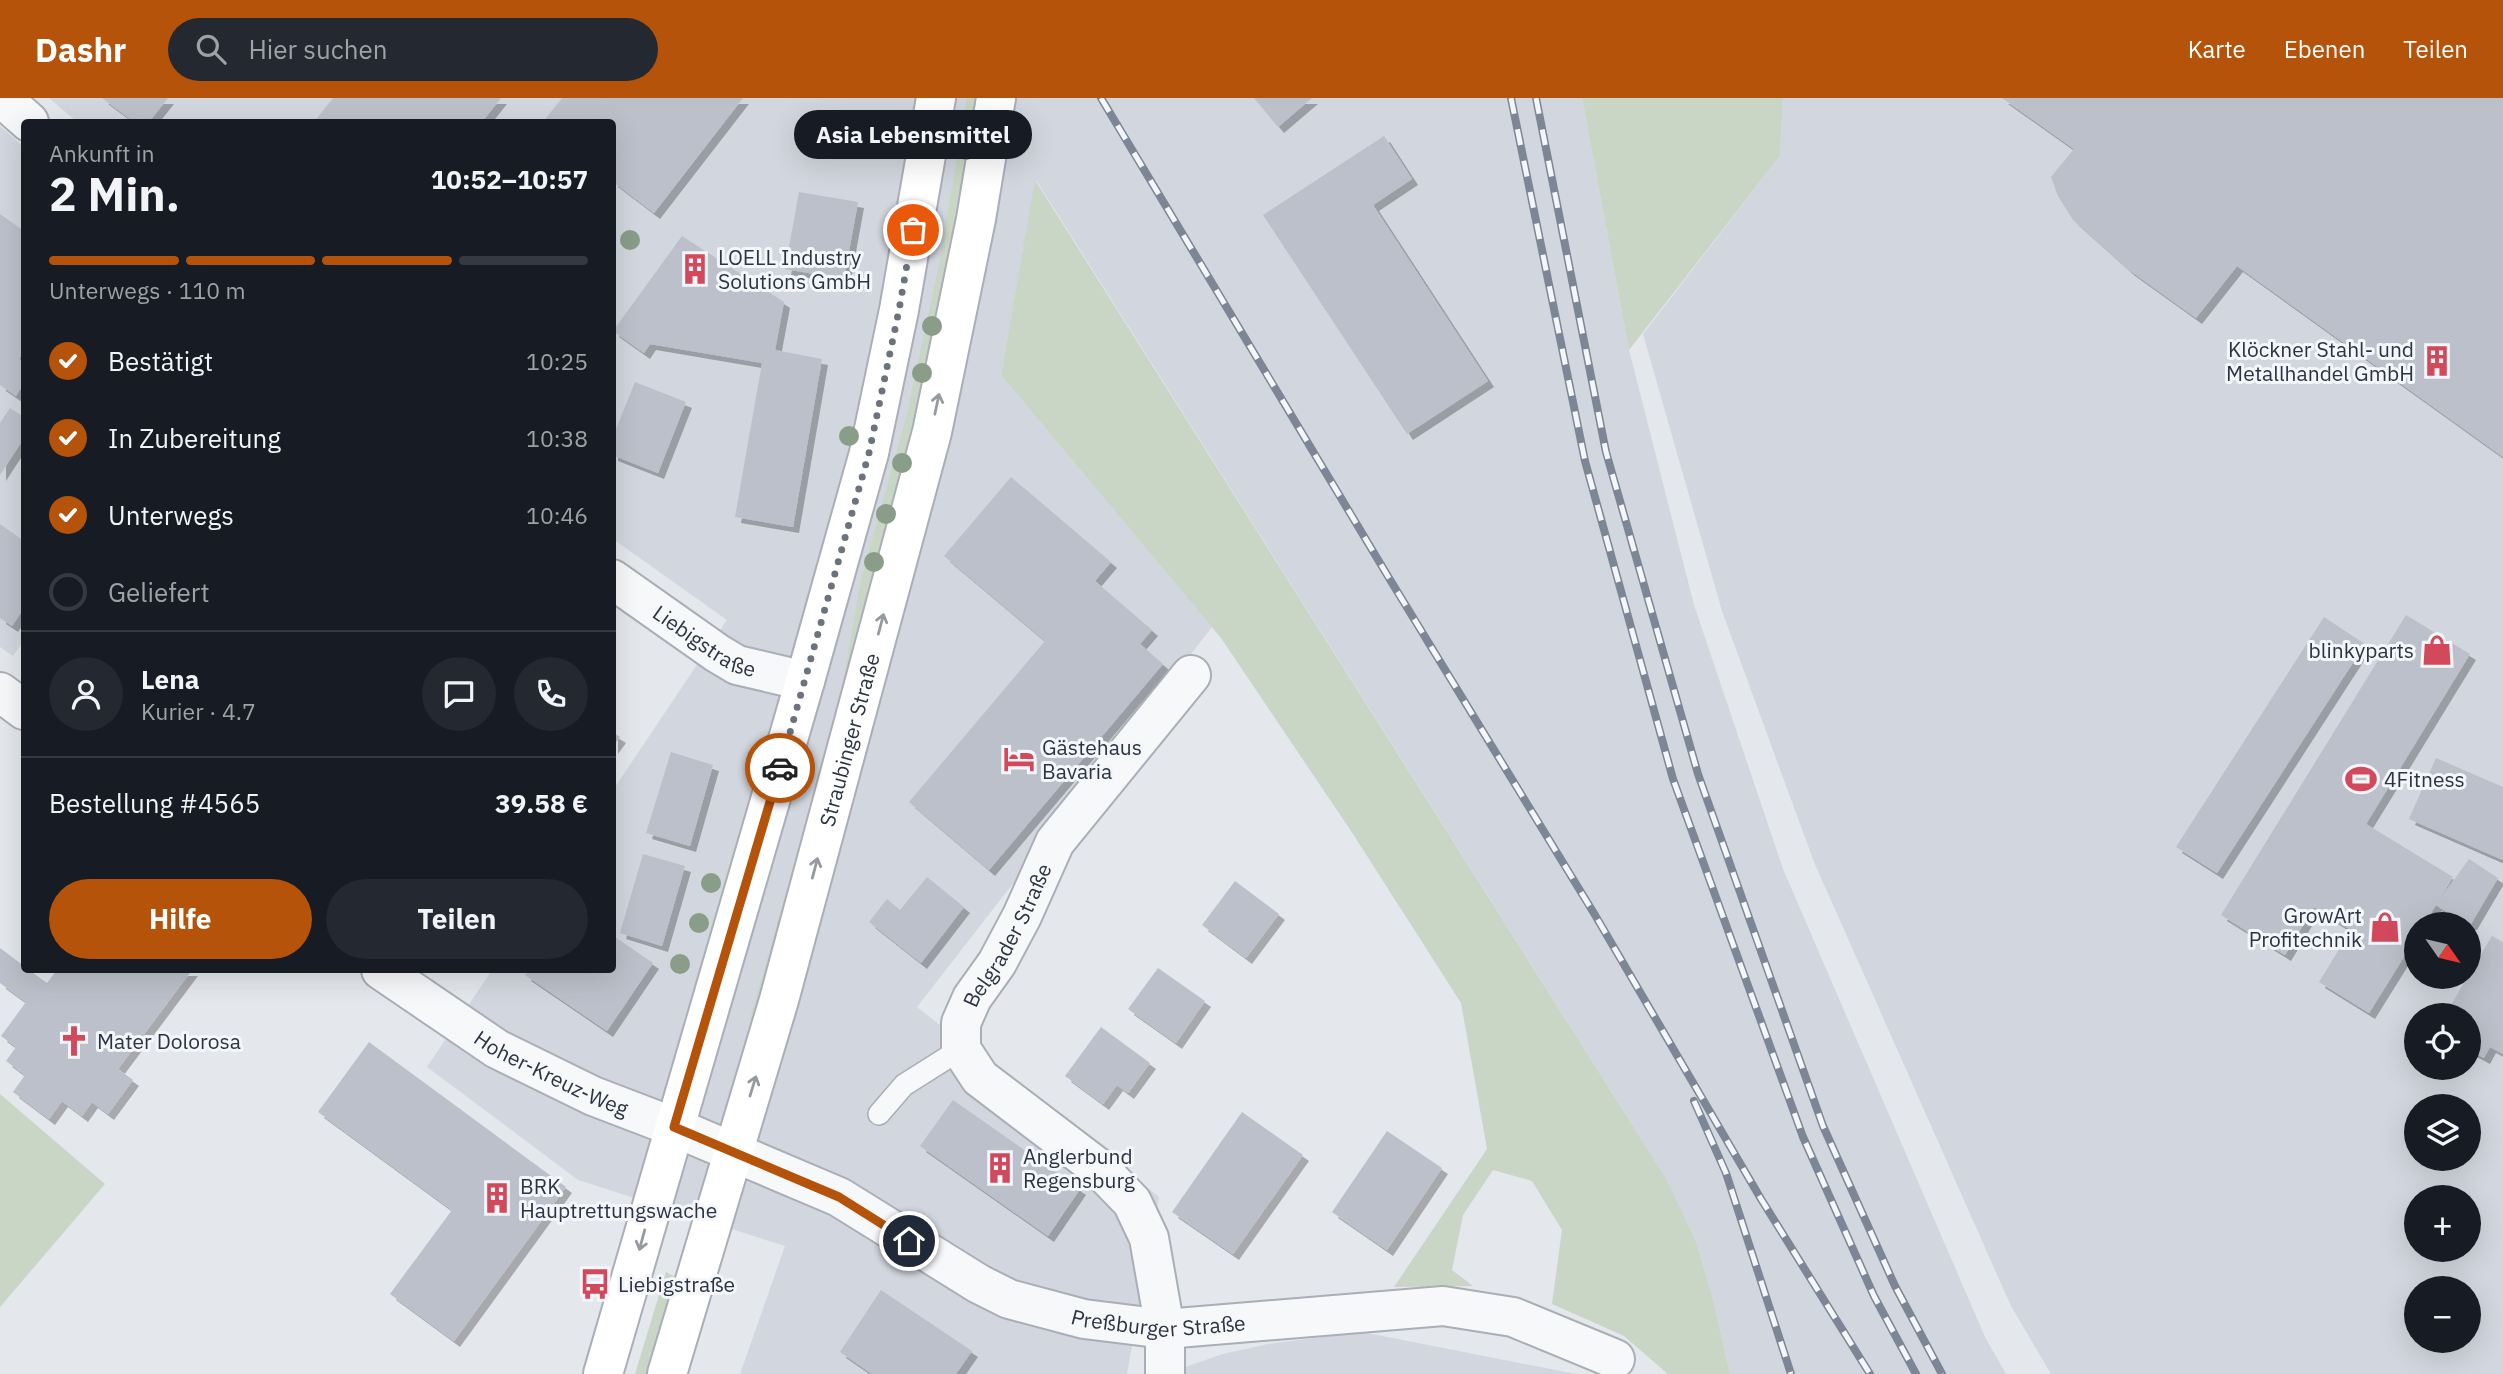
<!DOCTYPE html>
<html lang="de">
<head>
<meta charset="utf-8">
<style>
	body { margin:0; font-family:"IBM Plex Sans",sans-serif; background:#242831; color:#f1f3f6; height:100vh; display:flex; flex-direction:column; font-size:26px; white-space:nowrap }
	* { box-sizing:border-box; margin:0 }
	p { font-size:23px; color:#9ea1a6 }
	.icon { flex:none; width:38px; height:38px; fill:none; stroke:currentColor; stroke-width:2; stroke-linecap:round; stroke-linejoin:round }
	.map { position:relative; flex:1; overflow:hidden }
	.drawer { position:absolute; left:21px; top:21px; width:595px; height:854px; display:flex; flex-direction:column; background:#171b24; border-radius:7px; box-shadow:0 7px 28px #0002 }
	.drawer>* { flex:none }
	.needle { width:46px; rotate:124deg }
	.controls { position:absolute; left:2404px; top:814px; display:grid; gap:14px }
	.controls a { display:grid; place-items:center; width:77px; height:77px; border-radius:50%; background:#171b24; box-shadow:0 7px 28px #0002; font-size:35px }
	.pin { position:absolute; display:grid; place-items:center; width:60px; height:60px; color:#fff; margin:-30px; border:4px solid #fff; border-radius:50%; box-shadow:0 2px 7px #0007 }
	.courier { position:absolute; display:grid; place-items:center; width:70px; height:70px; margin:-35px; border:5px solid #b45309; border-radius:50%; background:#fff; color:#222; box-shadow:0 2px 9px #0007 }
	.bubble { position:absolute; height:49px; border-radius:24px; background:#171b24; box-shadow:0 7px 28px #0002; font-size:23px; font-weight:700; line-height:49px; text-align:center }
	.head em { font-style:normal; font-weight:700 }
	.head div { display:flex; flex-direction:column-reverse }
	.head { display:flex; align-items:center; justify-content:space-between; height:119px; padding:0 28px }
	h1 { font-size:46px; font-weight:700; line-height:52px }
	.bar { display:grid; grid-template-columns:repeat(4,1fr); gap:10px 7px; align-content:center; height:84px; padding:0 28px }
	.bar i { height:9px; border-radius:5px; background:#363941 }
	.bar .on { background:#b45309 }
	.bar p { grid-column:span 4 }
	.line { display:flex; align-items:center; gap:18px; padding:0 28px; border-top:2px solid #363941 }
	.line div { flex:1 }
	.round { display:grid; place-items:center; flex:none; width:74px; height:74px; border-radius:37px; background:#242831 }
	ol { padding:0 28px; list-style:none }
	li { display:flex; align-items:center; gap:21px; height:77px }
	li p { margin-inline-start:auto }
	li .icon { padding:7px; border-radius:50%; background:#b45309; color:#fff; stroke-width:4 }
	li:last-child { color:#9ea1a6 }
	li i { width:38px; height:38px; border:4px solid #363941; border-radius:50% }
	.button { display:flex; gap:14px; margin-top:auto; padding:14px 28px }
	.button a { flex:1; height:80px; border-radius:42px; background:#b45309; color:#fff; font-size:28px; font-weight:700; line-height:80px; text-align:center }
	.button a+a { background:#242831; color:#f1f3f6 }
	header { display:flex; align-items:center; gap:42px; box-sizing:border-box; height:98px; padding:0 35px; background:#b45309; color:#fff }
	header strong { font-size:33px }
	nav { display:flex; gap:38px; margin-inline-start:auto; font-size:24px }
	.search { width:490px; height:63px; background:#242831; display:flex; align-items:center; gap:18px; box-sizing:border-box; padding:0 24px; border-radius:38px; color:#9ea1a6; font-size:26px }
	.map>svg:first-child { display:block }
</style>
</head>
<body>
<header>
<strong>Dashr</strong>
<div class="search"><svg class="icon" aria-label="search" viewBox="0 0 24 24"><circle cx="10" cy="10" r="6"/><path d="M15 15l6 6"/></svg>Hier suchen</div>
<nav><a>Karte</a><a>Ebenen</a><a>Teilen</a></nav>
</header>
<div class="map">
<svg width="2503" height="1276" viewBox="0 0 2503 1276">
	<defs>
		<filter id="shadow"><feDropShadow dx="6" dy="6" stdDeviation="0" flood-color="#0004"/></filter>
	</defs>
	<rect width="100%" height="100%" fill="#e4e7ec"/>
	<g fill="#d2d6de" fill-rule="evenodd">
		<polygon points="49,0 1582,0 1629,252 1694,507 1783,771 1985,1239 2006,1276 1730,1276 1713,1201 1696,1143 1666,1080 1036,82 1001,277 1212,529 917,909 1159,1099 1127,1276 740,1276 785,1148 578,1082 427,969 492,872 612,872 613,692 727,522 613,441 612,24 77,24"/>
		<path d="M1783,0H2503V1276H2051L2011,1208L1814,764L1722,513L1643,236L1780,58ZM2417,826H2469V878H2417ZM2417,917H2469V970H2417ZM2417,1008H2469V1060H2417ZM2417,1099H2469V1152H2417ZM2417,1190H2469V1242H2417Z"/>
		<polygon points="0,28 24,49 24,542 13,558 0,549"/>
		<polygon points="1362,1234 1576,1276 1165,1276 1223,1256 1268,1246"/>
	</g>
	<g fill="#c9d6c5">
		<polygon points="967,0 982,0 913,358 759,925 750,921 838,612 861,482 907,316 938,171"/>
		<polygon points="1582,0 1783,0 1780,58 1629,252"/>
		<polygon points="1035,82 1666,1080 1696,1143 1713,1201 1730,1276 1668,1276 1624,1238 1552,1206 1562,1132 1532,1083 1493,1072 1463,1117 1452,1172 1473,1188 1394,1189 1487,1051 1461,905 1353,736 1221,540 1001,277"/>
		<polygon points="0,996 105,1086 0,1209"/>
		<polygon points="666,1174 676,1179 646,1276 635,1276"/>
	</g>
	<g fill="#bbc0ca" filter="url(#shadow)">
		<polygon points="102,0 168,0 149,24 134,24"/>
		<polygon points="333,0 501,0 482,24 314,24"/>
		<polygon points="562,0 743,0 654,115 612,83 612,24 543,24"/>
		<polygon points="1254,0 1312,0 1278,29"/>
		<polygon points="2002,0 2503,0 2503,359 2237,168 2196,220 2129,172 2073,122 2058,98 2051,79 2074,51"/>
		<polygon points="1384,38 1412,81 1373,107 1488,283 1407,336 1263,117"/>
		<polygon points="799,94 858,104 844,181 785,171"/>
		<polygon points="0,116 24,133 24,252 19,261 24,265 24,285 16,298 0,287"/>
		<polygon points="682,138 784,204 775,252 822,261 793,429 735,419 762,265 650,246 644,255 613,233"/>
		<polygon points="635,284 686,304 658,375 612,357 612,341"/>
		<polygon points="10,310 24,319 24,340 0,377 0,325"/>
		<polygon points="1011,379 1111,464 1095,483 1152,532 1140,546 1163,566 989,772 909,704 1045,543 944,458"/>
		<polygon points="0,426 24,443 24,510 12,528 0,520"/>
		<polygon points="2406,517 2470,556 2366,726 2453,779 2440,801 2469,761 2498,780 2471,826 2465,826 2436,807 2424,826 2417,826 2417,838 2369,915 2319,884 2351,832 2314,809 2285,857 2221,817"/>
		<polygon points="2324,519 2365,546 2217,775 2176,749"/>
		<polygon points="612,634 620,639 612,650"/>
		<polygon points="671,654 713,667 690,748 646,735"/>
		<polygon points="2436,660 2503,689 2503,762 2409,721"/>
		<polygon points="643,756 685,768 662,848 620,835"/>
		<polygon points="927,779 964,809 921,865 869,824 887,801 900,812"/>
		<polygon points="1235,783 1279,816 1246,860 1202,827"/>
		<polygon points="612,837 653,865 607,933 525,877 529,872 612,872"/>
		<polygon points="2492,838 2503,844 2503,956 2490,949 2484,960 2469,952 2469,917 2445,917"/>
		<polygon points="0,850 24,868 24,872 29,872 47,885 57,872 192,872 118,971 133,982 108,1016 92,1004 82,1018 62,1003 49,1021 13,994 25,977 6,963 16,949 1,938 26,904 0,885"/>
		<polygon points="1158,870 1205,903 1176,945 1128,911"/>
		<polygon points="1101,929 1150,965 1128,995 1117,987 1103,1006 1065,978"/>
		<polygon points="369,944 566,1089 454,1243 390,1196 452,1112 318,1014"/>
		<polygon points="953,1002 1080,1091 1048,1138 920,1048"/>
		<polygon points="1242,1014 1303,1057 1233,1156 1172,1114"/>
		<polygon points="1387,1033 1442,1070 1387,1152 1332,1114"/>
		<polygon points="881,1192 972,1253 956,1276 872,1276 840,1254"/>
	</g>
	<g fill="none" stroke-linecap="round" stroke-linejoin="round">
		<defs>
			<polyline id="service" points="879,1016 904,987 961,951"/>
			<g id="minor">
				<polyline points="2,0 29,24"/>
				<path id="s1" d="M612,481L717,555L737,567L805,583"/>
				<polyline points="0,594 24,612"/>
				<path id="s2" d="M381,872L497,951L593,998L674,1029L839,1099L979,1186L1009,1201L1084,1221L1165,1231L1443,1208L1513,1219L1615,1261"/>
				<path id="s3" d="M1165,1276V1231L1149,1140L1132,1104L1101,1072L980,980L961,951V925L972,900L997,865L1022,818L1055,744L1191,577"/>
			</g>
			<g id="secondary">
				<polyline points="603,1276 805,583 869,355 899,212 936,0"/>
				<path id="s4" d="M667,1276L779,902L932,334L976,121L996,0"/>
			</g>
		</defs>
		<use href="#service" stroke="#a9aeb7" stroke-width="24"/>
		<use href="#minor" stroke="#a9aeb7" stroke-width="42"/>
		<use href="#secondary" stroke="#a9aeb7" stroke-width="42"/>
		<use href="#service" stroke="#f7f8fa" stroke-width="21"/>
		<use href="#minor" stroke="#f7f8fa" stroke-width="38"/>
		<use href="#secondary" stroke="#fff" stroke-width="38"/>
		<defs>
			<g id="rail">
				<polyline points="1101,0 1389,480 1595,817 1761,1101 1870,1276"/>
				<polyline points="1511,0 1585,363 1673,681 1803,1039 1874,1198 1916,1276"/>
				<polyline points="1536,0 1606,354 1698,676 1823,1028 1895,1188 1942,1276"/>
				<polyline points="1694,1003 1726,1075 1791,1276"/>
			</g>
		</defs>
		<use href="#rail" stroke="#7d8696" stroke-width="8"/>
		<use href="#rail" stroke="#f4f6f9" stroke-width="5" stroke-dasharray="16" stroke-linecap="butt"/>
	</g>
	<g fill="#899d89">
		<circle cx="966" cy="52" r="10"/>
		<circle cx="630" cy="142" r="10"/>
		<circle cx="932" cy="228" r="10"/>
		<circle cx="922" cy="275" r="10"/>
		<circle cx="849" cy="338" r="10"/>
		<circle cx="902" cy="365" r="10"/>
		<circle cx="886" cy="416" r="10"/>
		<circle cx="874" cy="464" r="10"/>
		<circle cx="711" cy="785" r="10"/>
		<circle cx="699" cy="825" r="10"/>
		<circle cx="680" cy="866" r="10"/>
	</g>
	<defs><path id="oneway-shaft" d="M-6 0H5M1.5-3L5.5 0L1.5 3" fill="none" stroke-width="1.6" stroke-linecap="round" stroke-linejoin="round" transform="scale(1.75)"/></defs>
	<g stroke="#959aa2">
		<use href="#oneway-shaft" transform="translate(937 306) rotate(-78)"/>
		<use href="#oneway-shaft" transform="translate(881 526) rotate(-75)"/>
		<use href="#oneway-shaft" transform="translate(815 770) rotate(-75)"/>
		<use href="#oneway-shaft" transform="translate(753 988) rotate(-73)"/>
		<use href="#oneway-shaft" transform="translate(642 1142) rotate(105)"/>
	</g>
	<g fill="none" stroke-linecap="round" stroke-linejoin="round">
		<polyline stroke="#6c737f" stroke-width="7" stroke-dasharray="0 12.6" points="780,670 869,355 899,212 913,132"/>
		<polyline stroke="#b45309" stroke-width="9" points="780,670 674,1029 839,1099 909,1143"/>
	</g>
	<defs>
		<symbol id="building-bare" viewBox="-9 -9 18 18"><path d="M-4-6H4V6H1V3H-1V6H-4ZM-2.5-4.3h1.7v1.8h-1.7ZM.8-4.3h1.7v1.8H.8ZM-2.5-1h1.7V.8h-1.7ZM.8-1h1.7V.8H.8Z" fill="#d1495b" stroke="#f4f6f9" stroke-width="2.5" paint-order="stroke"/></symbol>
		<symbol id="shop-bare" viewBox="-9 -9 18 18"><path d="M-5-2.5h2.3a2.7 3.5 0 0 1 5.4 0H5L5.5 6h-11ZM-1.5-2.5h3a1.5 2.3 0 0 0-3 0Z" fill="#d1495b" stroke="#f4f6f9" stroke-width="2.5" paint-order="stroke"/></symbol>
		<symbol id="hotel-bare" viewBox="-9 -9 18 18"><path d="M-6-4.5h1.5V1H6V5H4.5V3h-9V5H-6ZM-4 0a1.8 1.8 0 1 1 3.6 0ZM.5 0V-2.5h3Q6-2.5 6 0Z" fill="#d1495b" stroke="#f4f6f9" stroke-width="2.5" paint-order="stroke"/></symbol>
		<symbol id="stadium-bare" viewBox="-9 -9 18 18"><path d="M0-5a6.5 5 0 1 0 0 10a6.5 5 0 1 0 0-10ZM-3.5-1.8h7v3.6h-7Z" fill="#d1495b" stroke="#f4f6f9" stroke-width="2.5" paint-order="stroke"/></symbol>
		<symbol id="church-bare" viewBox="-9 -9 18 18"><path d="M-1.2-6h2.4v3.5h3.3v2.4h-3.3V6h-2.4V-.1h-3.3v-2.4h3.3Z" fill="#d1495b" stroke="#f4f6f9" stroke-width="2.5" paint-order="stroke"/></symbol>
		<symbol id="bus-bare" viewBox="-9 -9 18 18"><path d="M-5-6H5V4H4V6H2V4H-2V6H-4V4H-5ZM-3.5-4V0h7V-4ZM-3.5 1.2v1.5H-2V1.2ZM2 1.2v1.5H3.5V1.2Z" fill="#d1495b" stroke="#f4f6f9" stroke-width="2.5" paint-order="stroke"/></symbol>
	</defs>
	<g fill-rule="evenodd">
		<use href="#building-bare" x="673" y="149" width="44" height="44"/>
		<use href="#building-bare" x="2415" y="241" width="44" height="44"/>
		<use href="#shop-bare" x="2415" y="530" width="44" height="44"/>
		<use href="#hotel-bare" x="997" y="639" width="44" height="44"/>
		<use href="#stadium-bare" x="2339" y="659" width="44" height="44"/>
		<use href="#shop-bare" x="2363" y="807" width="44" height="44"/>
		<use href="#church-bare" x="52" y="921" width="44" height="44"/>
		<use href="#building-bare" x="978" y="1048" width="44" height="44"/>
		<use href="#building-bare" x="475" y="1078" width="44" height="44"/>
		<use href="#bus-bare" x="573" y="1164" width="44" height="44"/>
	</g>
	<g text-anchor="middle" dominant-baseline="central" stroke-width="6" stroke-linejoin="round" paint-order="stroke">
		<g font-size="21" fill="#2b3445" stroke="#f4f6f9" text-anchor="start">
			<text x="718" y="159">LOELL Industry<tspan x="718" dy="24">Solutions GmbH</tspan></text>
			<text x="2414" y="251" text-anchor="end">Klöckner Stahl- und<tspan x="2414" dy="24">Metallhandel GmbH</tspan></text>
			<text x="2414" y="552" text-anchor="end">blinkyparts</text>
			<text x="1042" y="649">Gästehaus<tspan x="1042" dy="24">Bavaria</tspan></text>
			<text x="2384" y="681">4Fitness</text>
			<text x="2362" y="817" text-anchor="end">GrowArt<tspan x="2362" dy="24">Profitechnik</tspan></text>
			<text x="97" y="943">Mater Dolorosa</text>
			<text x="1023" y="1058">Anglerbund<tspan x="1023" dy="24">Regensburg</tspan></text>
			<text x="520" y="1088">BRK<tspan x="520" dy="24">Hauptrettungswache</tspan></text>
			<text x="618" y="1186">Liebigstraße</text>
		</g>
		<g font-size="21" fill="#2b3445" stroke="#f4f6f9">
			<text stroke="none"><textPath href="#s1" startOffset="112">Liebigstraße</textPath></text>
			<text stroke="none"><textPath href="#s4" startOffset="660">Straubinger Straße</textPath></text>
			<text stroke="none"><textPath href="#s3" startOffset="534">Belgrader Straße</textPath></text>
			<text stroke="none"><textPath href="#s2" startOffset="200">Hoher-Kreuz-Weg</textPath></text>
			<text stroke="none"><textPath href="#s2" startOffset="864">Preßburger Straße</textPath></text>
		</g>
	</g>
</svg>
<div class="controls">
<a><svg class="needle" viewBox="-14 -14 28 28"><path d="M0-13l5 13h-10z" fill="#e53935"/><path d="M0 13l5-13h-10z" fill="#9ea1a6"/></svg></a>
<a><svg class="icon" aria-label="locate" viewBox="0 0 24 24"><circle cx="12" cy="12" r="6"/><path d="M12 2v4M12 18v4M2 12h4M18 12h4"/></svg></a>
<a><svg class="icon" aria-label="layers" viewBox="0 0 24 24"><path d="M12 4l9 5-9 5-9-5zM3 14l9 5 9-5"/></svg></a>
<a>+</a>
<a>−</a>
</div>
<div class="pin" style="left:913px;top:132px;background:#ea580c"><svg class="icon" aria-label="bag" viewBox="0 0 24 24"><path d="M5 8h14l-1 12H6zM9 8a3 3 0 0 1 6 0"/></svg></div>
<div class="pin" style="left:909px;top:1143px;background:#1f2937"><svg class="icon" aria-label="home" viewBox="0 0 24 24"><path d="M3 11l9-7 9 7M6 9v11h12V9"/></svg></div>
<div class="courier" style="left:780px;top:670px"><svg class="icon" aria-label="car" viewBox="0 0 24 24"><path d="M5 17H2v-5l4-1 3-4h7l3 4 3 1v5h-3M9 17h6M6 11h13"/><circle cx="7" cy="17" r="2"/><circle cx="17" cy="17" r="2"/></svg></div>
<div class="bubble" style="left:794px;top:12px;width:238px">Asia Lebensmittel</div>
<section class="drawer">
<div class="head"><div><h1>2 Min.</h1><p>Ankunft in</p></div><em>10:52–10:57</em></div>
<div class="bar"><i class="on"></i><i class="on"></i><i class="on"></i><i></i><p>Unterwegs · 110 m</p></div>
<ol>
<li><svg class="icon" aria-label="check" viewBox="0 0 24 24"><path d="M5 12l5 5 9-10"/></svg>Bestätigt<p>10:25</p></li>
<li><svg class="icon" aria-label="check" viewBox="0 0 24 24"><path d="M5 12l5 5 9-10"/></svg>In Zubereitung<p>10:38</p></li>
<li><svg class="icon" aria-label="check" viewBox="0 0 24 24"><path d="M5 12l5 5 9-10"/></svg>Unterwegs<p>10:46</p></li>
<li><i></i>Geliefert</li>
</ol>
<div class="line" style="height:126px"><a class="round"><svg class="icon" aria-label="person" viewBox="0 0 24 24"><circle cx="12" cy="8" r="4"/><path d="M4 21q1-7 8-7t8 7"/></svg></a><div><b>Lena</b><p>Kurier · 4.7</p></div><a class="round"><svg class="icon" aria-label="chat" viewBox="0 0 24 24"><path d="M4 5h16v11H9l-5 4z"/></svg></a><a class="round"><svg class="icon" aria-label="phone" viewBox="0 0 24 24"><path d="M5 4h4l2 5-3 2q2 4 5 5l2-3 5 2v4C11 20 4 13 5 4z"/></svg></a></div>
<div class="line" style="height:91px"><div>Bestellung #4565</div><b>39.58 €</b></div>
<div class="button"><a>Hilfe</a><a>Teilen</a></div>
</section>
</div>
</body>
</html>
